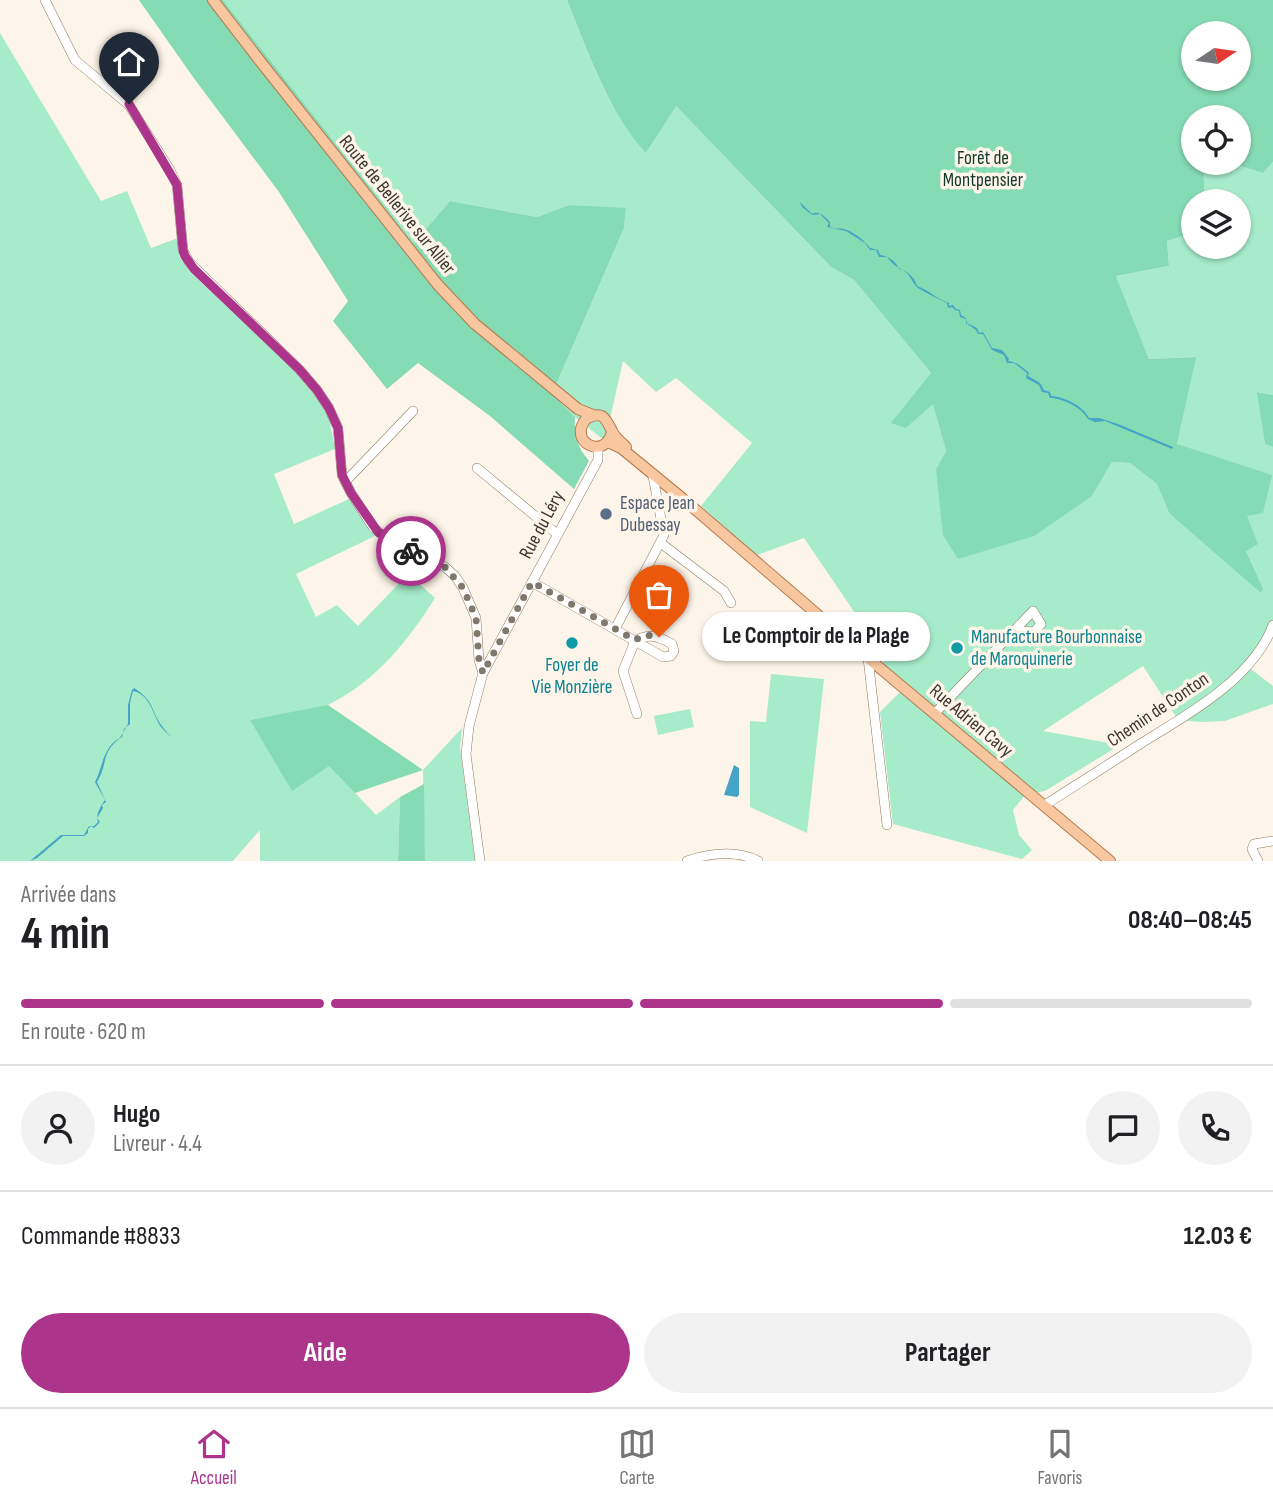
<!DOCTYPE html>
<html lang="fr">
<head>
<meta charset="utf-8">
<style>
	body { margin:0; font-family:"Sofia Sans Condensed",sans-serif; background:#f2f2f2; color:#202124; height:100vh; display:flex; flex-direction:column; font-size:26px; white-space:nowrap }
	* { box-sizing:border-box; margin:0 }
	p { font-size:23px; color:#757577 }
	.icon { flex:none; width:38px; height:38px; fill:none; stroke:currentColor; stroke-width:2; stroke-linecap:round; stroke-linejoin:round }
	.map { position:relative; height:861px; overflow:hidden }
	.drawer { display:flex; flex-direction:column; background:#fff; flex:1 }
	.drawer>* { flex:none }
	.needle { width:46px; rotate:77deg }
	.controls { position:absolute; left:1181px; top:21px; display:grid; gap:14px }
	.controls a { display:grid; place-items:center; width:70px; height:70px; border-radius:50%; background:#fff; box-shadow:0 2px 5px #0004; font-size:35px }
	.pin { position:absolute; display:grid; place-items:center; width:60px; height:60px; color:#fff; margin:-72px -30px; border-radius:50% 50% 50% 0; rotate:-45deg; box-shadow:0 0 7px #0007 }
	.pin .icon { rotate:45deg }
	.courier { position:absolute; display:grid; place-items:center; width:70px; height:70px; margin:-35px; border:5px solid #ac358b; border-radius:50%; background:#fff; color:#222; box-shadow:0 2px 9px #0007 }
	.bubble { position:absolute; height:49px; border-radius:24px; background:#fff; box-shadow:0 2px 5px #0004; font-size:23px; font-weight:700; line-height:49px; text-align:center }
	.overview em { font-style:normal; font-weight:700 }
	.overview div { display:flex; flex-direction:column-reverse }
	.overview { display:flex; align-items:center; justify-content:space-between; height:119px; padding:0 21px }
	h1 { font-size:46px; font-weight:700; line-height:52px }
	.bar { display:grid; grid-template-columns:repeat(4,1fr); gap:10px 7px; align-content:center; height:84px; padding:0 21px }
	.bar i { height:9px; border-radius:5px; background:#e0e0e0 }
	.bar .current { background:#ac358b }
	.bar p { grid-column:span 4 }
	.line { display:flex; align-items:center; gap:18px; padding:0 21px; border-top:2px solid #e0e0e0 }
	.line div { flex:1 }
	.round { display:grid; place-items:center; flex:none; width:74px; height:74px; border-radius:37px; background:#f2f2f2 }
	.cta { display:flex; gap:14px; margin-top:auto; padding:14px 21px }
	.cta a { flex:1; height:80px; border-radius:42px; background:#ac358b; color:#fff; font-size:28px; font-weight:700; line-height:80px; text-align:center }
	.cta a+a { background:#f2f2f2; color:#202124 }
	.tab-bar { display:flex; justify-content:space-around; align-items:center; height:98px; border-top:2px solid #e0e0e0; background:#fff; font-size:19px; color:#757577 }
	.tab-bar a { display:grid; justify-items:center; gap:4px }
	.tab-bar .current { color:#ac358b }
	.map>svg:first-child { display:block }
</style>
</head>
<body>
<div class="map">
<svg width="1273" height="861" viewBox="0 0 1273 861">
	<rect width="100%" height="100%" fill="#fef5ea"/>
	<g fill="#a6ebca">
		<path d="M223,0H567C588,52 607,111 647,152L675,105L831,267L854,280L931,373L906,428L933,403L946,451L936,469L1092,496L1112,462L1130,463L1157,484L1169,513L1263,588L1246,551L1177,444L1195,357L1149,359L1116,276L1169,266L1167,241L1193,233L1194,247H1239V201H1205L1203,163H1230L1263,173L1273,162V395L1258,392L1265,444L1273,447V632L1268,645L1251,669L1273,686V704L1225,721L1202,722L1178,720L1143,666L1043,731L1120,745L1045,791L1026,794L1013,810L1019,835L1032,850L1022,859L893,824L880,712L901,691L886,678L875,616L859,619L804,538L757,555L701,506L752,443L676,378L656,392L623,361L605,441L575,417L552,394L624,228L626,209L569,205L537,217L450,201L414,243Z"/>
		<path d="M0,33L101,201L127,191L151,248L178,238L180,257L191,273L291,367L318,399L329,417L335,449L274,474L294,524L349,499L375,536L296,574L316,617L337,605L358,626L408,574L435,598C408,641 377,680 330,704C314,711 270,716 250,720L330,766L376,815L400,797L398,861H260V830L233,861H0Z"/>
		<polygon points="771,674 824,679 807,833 750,807 750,721 766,722"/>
		<polygon points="690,709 694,727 658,735 654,716"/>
		<polygon points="462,728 460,748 475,861 425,861 423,770"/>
	</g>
	<g fill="#85dbb4" fill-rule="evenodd">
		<path d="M139,0H223L414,243L450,201L537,217L569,205L626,208L624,228L552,394L575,417C574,436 577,447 589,461L574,489L490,416L418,363L387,389L333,321L348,301L279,192L193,77Z"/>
		<path d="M567,0H1273V162L1263,173L1230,163H1239V117H1194V163H1203L1205,201H1194L1193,233L1167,241L1169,266L1116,276L1149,359L1196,357L1177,444L1272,475L1263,513L1247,516L1258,544L1246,551L1263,588L1261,593L1169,513L1157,484L1130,463L1112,462L1092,496L1034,536L958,559L943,535L936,469L946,451L933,404L906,428L891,423L931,373L854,280L831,267L676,106L646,153C608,111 588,52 567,0ZM1194,33H1239V79H1194Z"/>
		<polygon points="1257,392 1273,395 1273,447 1265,444"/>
		<polygon points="328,705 423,770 355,793 329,766 292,791 250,720"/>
		<polygon points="424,784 425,861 398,861 400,797"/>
	</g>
	<g fill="#46a5c6">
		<path d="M800,202L812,214C819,210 825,217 830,222V227C836,230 841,227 847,230C856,234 864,240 870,248L878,250L880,255C888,256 896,261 899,269C908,271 914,277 917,286C931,291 936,299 949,303V306L953,305L956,309L960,310L961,315L966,318L967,323L977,328L979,333L983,332L992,348L1002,350L1009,359L1008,361C1017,362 1022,367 1029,373L1028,376L1040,383L1044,390L1050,392L1051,396C1065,397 1083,406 1089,418H1099L1118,424L1173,447L1172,449L1105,421L1095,422L1088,419C1082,408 1063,398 1050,398L1048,393L1042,392L1039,385L1026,378L1027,373L1014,363H1007L1004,355L992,350L983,334H978L976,330L966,323V319L960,317L959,311L955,310L952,307L948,308L947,303C937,298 928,294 918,288C913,284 910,274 904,271C897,267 892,264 887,257H879L876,250H870L865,243L846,231L827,227L829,223L820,214L812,215L802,207Z"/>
		<path d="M134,688C154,700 151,711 162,726C165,731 170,735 174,739C171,736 165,732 161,727C153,715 150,694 133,691L130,703V724L124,729L122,737C100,752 109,762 97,782L106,802L102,805L103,808L97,818L100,822L94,828L91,826L88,829V833L84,836H63L37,858L30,861L61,835H84L89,826H94L98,822C95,816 101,805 105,800L95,782C103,767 103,746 120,738L128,724V705L132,690Z"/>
		<polygon points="734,765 739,768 739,795 737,797 724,795"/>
	</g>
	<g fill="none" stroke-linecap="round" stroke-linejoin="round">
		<defs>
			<g id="minor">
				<polyline points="45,0 75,60 129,105 170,170 177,185 183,250 189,262 299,369 317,390 329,408 338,428 342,475 351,493 373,527 387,539 445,567 455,576 463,588 476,618 479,660 483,673"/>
				<polyline points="477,468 557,534"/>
				<polyline points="345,482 413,411"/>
				<polyline points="662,544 724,591 731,603"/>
				<path d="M532,582L663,657L671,656L674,651L672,644C658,636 649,633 635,641"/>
				<polyline points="615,629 664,535 653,476"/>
				<polyline points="635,641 623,671 637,714"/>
				<polyline points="868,658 887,825"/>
				<polyline points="935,713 1008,637 1033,611 1041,624 1034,632 1014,631"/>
				<path d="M1045,805C1076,785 1108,765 1140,744C1187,715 1253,679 1273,625"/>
				<polyline points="480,861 466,754 469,726 483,673 598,460 598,447"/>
				<path d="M687,861C707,853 738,850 758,861"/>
				<polyline points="1258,861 1252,849 1254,844 1273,841"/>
			</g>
			<g id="major">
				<polyline points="213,0 260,61 438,285 475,324 578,409 593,415"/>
				<path d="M612,432C605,461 567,442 586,419C604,409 606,420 613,433C616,438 622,443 626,447"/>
				<polyline points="608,442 621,448 682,498 868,658 1110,861"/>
			</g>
		</defs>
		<use href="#minor" stroke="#8e7a60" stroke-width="10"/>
		<use href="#major" stroke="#b47b4d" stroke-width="12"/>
		<use href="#minor" stroke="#fff" stroke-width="9"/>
		<use href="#major" stroke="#f8c7a0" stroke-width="10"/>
	</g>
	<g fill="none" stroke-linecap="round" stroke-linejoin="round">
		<polyline stroke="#81786d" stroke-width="7" stroke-dasharray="0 12.6" points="411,551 445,567 463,588 476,618 479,660 483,673 532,582 635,640 645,635 659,637"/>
		<polyline stroke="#ac358b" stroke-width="9" points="129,104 177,185 183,250 185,256 194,269 299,369 317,390 329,408 338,428 342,475 351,493 378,532 411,551"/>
	</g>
	<circle fill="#5c6f8a" stroke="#fef5ea" stroke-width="2.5" cx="606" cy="514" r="7"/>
	<g fill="#0f9aa8" stroke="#fef5ea" stroke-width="2.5">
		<circle cx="572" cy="643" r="7"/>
		<circle cx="957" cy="648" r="7"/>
	</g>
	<g text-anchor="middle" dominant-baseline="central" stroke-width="7" stroke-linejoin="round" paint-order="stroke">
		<g font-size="19" fill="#113828" stroke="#fef5ea">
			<text x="983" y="158">Forêt de<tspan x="983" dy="22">Montpensier</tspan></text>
		</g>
		<g font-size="19" fill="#3e352a" stroke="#fef5ea">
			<text transform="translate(397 205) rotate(51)">Route de Bellerive sur Allier</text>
			<text transform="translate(542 525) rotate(-62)">Rue du Léry</text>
			<text transform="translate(1158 710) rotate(-34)">Chemin de Conton</text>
			<text transform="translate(971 721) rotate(40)">Rue Adrien Cavy</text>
		</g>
		<g font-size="19" fill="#4e5e75" stroke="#fef5ea" text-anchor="start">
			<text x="620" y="503">Espace Jean<tspan x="620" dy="22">Dubessay</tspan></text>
		</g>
		<g font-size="19" fill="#0d838f" stroke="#fef5ea" text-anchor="start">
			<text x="971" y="637">Manufacture Bourbonnaise<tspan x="971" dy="22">de Maroquinerie</tspan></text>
			<text x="572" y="665" text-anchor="middle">Foyer de<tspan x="572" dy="22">Vie Monzière</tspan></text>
		</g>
	</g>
</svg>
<div class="controls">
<a><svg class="needle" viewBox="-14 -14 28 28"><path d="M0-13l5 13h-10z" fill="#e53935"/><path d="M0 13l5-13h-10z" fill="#757577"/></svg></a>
<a><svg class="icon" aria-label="locate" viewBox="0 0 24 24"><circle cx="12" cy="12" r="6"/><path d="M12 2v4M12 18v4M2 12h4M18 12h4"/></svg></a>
<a><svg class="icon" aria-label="layers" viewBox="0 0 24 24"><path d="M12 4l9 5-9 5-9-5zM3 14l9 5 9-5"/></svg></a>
</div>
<div class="pin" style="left:659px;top:637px;background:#ea580c"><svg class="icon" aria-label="bag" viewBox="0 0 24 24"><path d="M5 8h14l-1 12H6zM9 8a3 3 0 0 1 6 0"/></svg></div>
<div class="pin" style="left:129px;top:104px;background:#1f2937"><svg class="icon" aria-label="home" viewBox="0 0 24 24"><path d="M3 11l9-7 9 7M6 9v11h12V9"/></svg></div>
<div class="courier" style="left:411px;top:551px"><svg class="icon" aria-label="bike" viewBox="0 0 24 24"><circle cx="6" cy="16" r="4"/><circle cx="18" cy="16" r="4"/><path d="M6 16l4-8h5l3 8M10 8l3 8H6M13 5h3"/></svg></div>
<div class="bubble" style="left:702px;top:612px;width:228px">Le Comptoir de la Plage</div>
</div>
<section class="drawer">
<div class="overview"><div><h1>4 min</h1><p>Arrivée dans</p></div><em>08:40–08:45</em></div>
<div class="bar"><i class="current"></i><i class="current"></i><i class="current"></i><i></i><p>En route · 620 m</p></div>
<div class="line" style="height:126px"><a class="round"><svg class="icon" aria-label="person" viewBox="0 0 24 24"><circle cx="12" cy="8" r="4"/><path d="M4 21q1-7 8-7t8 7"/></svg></a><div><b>Hugo</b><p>Livreur · 4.4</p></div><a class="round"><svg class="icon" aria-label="chat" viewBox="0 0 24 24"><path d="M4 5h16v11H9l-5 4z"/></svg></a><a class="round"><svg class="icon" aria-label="phone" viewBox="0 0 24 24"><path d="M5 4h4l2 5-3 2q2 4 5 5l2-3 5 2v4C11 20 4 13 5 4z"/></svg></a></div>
<div class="line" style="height:91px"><div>Commande #8833</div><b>12.03 €</b></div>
<div class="cta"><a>Aide</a><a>Partager</a></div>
</section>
<nav class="tab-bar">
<a class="current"><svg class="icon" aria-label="home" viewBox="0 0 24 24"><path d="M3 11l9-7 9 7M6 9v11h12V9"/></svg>Accueil</a>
<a><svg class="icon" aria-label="map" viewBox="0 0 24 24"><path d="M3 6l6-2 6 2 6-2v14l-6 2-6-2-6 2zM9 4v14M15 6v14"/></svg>Carte</a>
<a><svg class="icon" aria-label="saved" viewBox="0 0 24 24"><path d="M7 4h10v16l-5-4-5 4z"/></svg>Favoris</a>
</nav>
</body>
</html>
